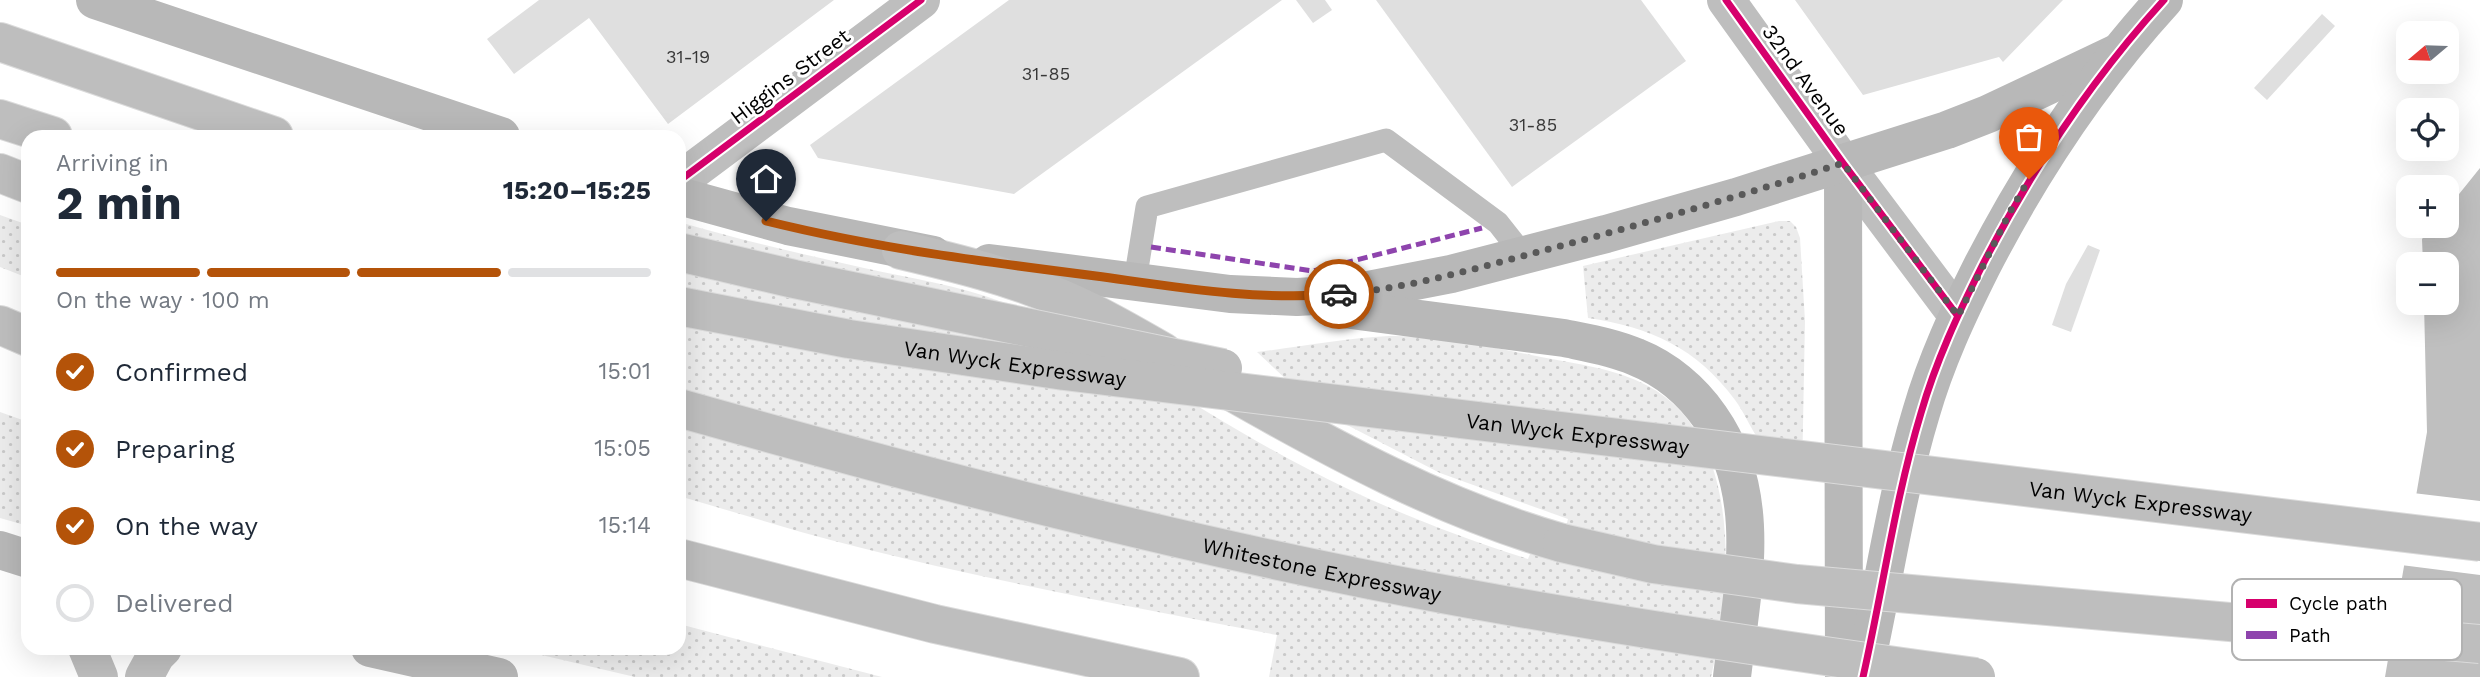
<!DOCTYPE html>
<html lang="en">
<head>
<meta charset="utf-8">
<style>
	body { margin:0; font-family:"Work Sans",sans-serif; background:#f2f2f3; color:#1f2937; height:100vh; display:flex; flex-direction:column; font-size:26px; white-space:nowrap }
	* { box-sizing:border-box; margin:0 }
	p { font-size:23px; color:#747a83 }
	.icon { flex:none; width:38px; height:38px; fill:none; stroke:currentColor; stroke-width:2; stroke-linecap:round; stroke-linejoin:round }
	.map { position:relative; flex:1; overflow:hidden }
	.details { position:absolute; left:21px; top:130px; width:665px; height:525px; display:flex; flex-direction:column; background:#fff; border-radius:21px; box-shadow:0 7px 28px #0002 }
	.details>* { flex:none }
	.needle { width:46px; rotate:251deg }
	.fabs { position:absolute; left:2396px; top:21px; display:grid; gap:14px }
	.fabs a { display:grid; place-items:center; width:63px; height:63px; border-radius:14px; background:#fff; box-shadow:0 7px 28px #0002; font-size:35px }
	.pin { position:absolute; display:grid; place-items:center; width:60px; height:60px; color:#fff; margin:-72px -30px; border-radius:50% 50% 50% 0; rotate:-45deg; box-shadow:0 0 7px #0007 }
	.pin .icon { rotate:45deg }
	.courier { position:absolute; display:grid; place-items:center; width:70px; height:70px; margin:-35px; border:5px solid #b45309; border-radius:50%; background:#fff; color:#222; box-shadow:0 2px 9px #0007 }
	.head em { font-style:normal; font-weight:700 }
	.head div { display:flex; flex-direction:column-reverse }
	.head { display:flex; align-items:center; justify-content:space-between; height:119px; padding:0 35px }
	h1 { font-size:46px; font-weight:700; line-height:52px }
	.bar { display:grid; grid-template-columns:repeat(4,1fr); gap:10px 7px; align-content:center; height:84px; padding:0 35px }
	.bar i { height:9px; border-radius:5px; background:#e0e1e3 }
	.bar .active { background:#b45309 }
	.bar p { grid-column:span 4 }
	ol { padding:0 35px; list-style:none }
	li { display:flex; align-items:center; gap:21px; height:77px }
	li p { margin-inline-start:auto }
	li .icon { padding:7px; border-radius:50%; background:#b45309; color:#fff; stroke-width:4 }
	li:last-child { color:#747a83 }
	li i { width:38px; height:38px; border:4px solid #e0e1e3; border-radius:50% }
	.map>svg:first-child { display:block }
</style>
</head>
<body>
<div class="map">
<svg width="2480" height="677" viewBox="0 0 2480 677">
	<defs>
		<pattern id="grass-dots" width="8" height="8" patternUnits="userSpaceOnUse" patternTransform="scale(1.75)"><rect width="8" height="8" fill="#ececec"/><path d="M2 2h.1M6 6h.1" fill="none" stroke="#c9c9c9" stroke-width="1.8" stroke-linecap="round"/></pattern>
	</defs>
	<rect width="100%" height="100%" fill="#fff"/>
	<g fill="url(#grass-dots)">
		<polygon points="0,215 28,225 28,278 0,267"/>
		<path d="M1779,221H1790L1796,227L1800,238L1805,321L1802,476C1789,465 1766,450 1757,437C1749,425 1744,412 1735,400C1697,348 1650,327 1588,318L1583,266Z"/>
		<path d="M679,222C740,240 802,254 864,268C910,278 958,285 1002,302C1110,345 1205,416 1308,469C1379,506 1452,535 1528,559L1530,554L1557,560L1568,519L1440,473L1320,411L1257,352C1300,347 1345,338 1389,336C1440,335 1491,347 1541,357C1577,364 1614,368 1648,386C1744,437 1732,588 1711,677H1269L1277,635C1118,604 957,575 801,532C760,520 720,508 679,496Z"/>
		<polygon points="0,412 28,422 28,526 0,518"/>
		<polygon points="679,624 882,677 635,677 512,648 679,648"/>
	</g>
	<polygon fill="#bfbfbf" points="2480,168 2480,677 2385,677 2427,432 2424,303 2446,303 2446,264 2423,264 2422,239 2433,226 2446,226 2447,209"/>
	<polygon fill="#fff" points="2413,493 2480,501 2480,575 2401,565"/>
	<g fill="#dfdfdf">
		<polygon points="539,0 834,0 668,124 589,18 514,74 487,39"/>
		<polygon points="1009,0 1282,0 1014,194 818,158 810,145"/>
		<polygon points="1296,0 1325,0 1332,10 1313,23"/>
		<polygon points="1376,0 1641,0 1686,61 1512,187"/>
		<polygon points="1795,0 2063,0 2003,62 1999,57 1863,95"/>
		<polygon points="2322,14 2335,26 2267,100 2254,88"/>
		<polygon points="2088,245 2100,250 2071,332 2052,325 2066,284"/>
	</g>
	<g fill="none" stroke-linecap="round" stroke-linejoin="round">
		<defs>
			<g id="motorway">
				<polyline points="0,42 274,136"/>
				<polyline points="0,119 53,136"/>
				<polyline points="0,173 28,184"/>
				<path d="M901,250C956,263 1010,276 1062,299C1097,314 1130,333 1163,352"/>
				<polyline points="0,325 28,337"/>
				<path d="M1227,389C1334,450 1443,509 1562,543"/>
				<polyline points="679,558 935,624 1180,677"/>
			</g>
		</defs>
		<use href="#motorway" stroke="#dbdbdb" stroke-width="40"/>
		<polyline stroke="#bebebe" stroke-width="23" points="1135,281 1147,207 1386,140 1498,223 1524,256"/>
		<g stroke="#bebebe" stroke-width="38">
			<polyline points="679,181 921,0"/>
			<polyline points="87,648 99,677"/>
			<polyline points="144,677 156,655 163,648"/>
		</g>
		<polyline stroke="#bebebe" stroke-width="38" points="1726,0 1843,163 1957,315"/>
		<g stroke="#b8b8b8" stroke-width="38">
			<polyline points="95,0 501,136"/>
			<polyline points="1843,163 1844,677"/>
			<polyline points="679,196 788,226 933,255"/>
			<polyline points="989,263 1230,294 1297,297 1348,294 1451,274 1606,234 1736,197 1947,130 1988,114 2119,52"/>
			<path d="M1336,308L1564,338C1588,343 1613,347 1636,357C1666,369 1692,391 1710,417C1765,495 1742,589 1732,677"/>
			<polyline points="0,550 28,559"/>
			<polyline points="370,648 499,677"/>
			<path d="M1863,677C1883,589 1895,499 1921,413C1936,361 1958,314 1982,266C2032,169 2090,81 2164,0"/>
		</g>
		<use href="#motorway" stroke="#bebebe" stroke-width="38"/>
		<defs>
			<g id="motorway-bridge">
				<polyline points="679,252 794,279 1223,368"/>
				<path id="s1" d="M679,306L849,339L1064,371L2480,542"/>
				<path id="s2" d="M679,408C931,479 1185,546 1443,594C1620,627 1798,653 1976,677"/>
				<polyline points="1562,543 1653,564 1797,584 2480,644"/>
			</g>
		</defs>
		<use href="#motorway-bridge" stroke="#dbdbdb" stroke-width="40" stroke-linecap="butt"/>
		<use href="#motorway-bridge" stroke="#bebebe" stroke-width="38"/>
		<polyline stroke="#8e44ad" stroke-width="5" stroke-dasharray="10 5" stroke-linecap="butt" points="1151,247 1313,271 1482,228"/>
		<defs>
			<g id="cycleway">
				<polyline points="1726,0 1843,163 1957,315"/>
				<polyline points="679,181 921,0"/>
				<path d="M1863,677C1883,589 1895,499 1921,413C1936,361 1958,314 1982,266C2032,169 2090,81 2164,0"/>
			</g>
		</defs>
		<use href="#cycleway" stroke="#fff" stroke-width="11"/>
		<use href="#cycleway" stroke="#d6006c" stroke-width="7"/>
	</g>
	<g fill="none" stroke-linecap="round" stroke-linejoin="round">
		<path stroke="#595959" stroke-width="7" stroke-dasharray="0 12.6" d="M1339,294C1408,289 1476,268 1542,251C1643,224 1744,195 1843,163L1958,316L2010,212L2029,179"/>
		<path stroke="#b45309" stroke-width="9" d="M766,221C875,248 985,262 1096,276C1177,287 1257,301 1339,294"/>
	</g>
	<g text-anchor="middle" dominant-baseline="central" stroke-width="6" stroke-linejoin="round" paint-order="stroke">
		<g font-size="18" fill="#383838">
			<text x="688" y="56">31-19</text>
			<text x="1046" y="73">31-85</text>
			<text x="1533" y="124">31-85</text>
		</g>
		<g font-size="21" fill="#000" stroke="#fff">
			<text transform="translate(790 76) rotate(-37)">Higgins Street</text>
			<text transform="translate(1806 80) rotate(54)">32nd Avenue</text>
			<text stroke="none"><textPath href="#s1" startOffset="341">Van Wyck Expressway</textPath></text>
			<text stroke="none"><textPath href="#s1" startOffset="908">Van Wyck Expressway</textPath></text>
			<text stroke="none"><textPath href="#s1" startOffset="1475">Van Wyck Expressway</textPath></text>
			<text stroke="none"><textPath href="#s2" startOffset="663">Whitestone Expressway</textPath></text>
		</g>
	</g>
	<rect x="2232" y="579" width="230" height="81" rx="10" fill="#fff" stroke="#b2b2b2" stroke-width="2"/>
	<rect x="2246" y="599" width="31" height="9" fill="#d6006c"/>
	<rect x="2246" y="631" width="31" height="8" fill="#8e44ad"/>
	<g font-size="19" fill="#000">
		<text x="2289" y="610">Cycle path</text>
		<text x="2289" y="642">Path</text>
	</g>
</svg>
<div class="fabs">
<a><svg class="needle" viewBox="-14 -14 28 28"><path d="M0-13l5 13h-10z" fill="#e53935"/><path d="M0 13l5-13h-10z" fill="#747a83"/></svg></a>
<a><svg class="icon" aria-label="locate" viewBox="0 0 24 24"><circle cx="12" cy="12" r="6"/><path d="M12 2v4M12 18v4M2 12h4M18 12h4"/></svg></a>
<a>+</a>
<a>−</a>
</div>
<div class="pin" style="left:2029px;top:179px;background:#ea580c"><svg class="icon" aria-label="bag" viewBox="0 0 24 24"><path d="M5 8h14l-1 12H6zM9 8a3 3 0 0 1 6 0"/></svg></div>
<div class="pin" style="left:766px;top:221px;background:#1f2937"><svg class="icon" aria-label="home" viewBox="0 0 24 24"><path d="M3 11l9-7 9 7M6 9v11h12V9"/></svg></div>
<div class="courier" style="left:1339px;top:294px"><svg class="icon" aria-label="car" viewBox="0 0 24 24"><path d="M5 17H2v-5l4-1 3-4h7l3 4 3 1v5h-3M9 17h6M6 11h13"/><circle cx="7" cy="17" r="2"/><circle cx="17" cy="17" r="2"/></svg></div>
<section class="details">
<div class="head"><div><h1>2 min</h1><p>Arriving in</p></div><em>15:20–15:25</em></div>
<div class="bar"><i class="active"></i><i class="active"></i><i class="active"></i><i></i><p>On the way · 100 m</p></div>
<ol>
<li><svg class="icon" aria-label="check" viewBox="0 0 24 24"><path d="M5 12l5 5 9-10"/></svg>Confirmed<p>15:01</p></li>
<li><svg class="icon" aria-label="check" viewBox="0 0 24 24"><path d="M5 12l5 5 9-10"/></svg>Preparing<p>15:05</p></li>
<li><svg class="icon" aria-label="check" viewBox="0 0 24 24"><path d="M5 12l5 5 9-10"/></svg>On the way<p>15:14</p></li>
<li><i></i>Delivered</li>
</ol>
</section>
</div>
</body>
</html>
